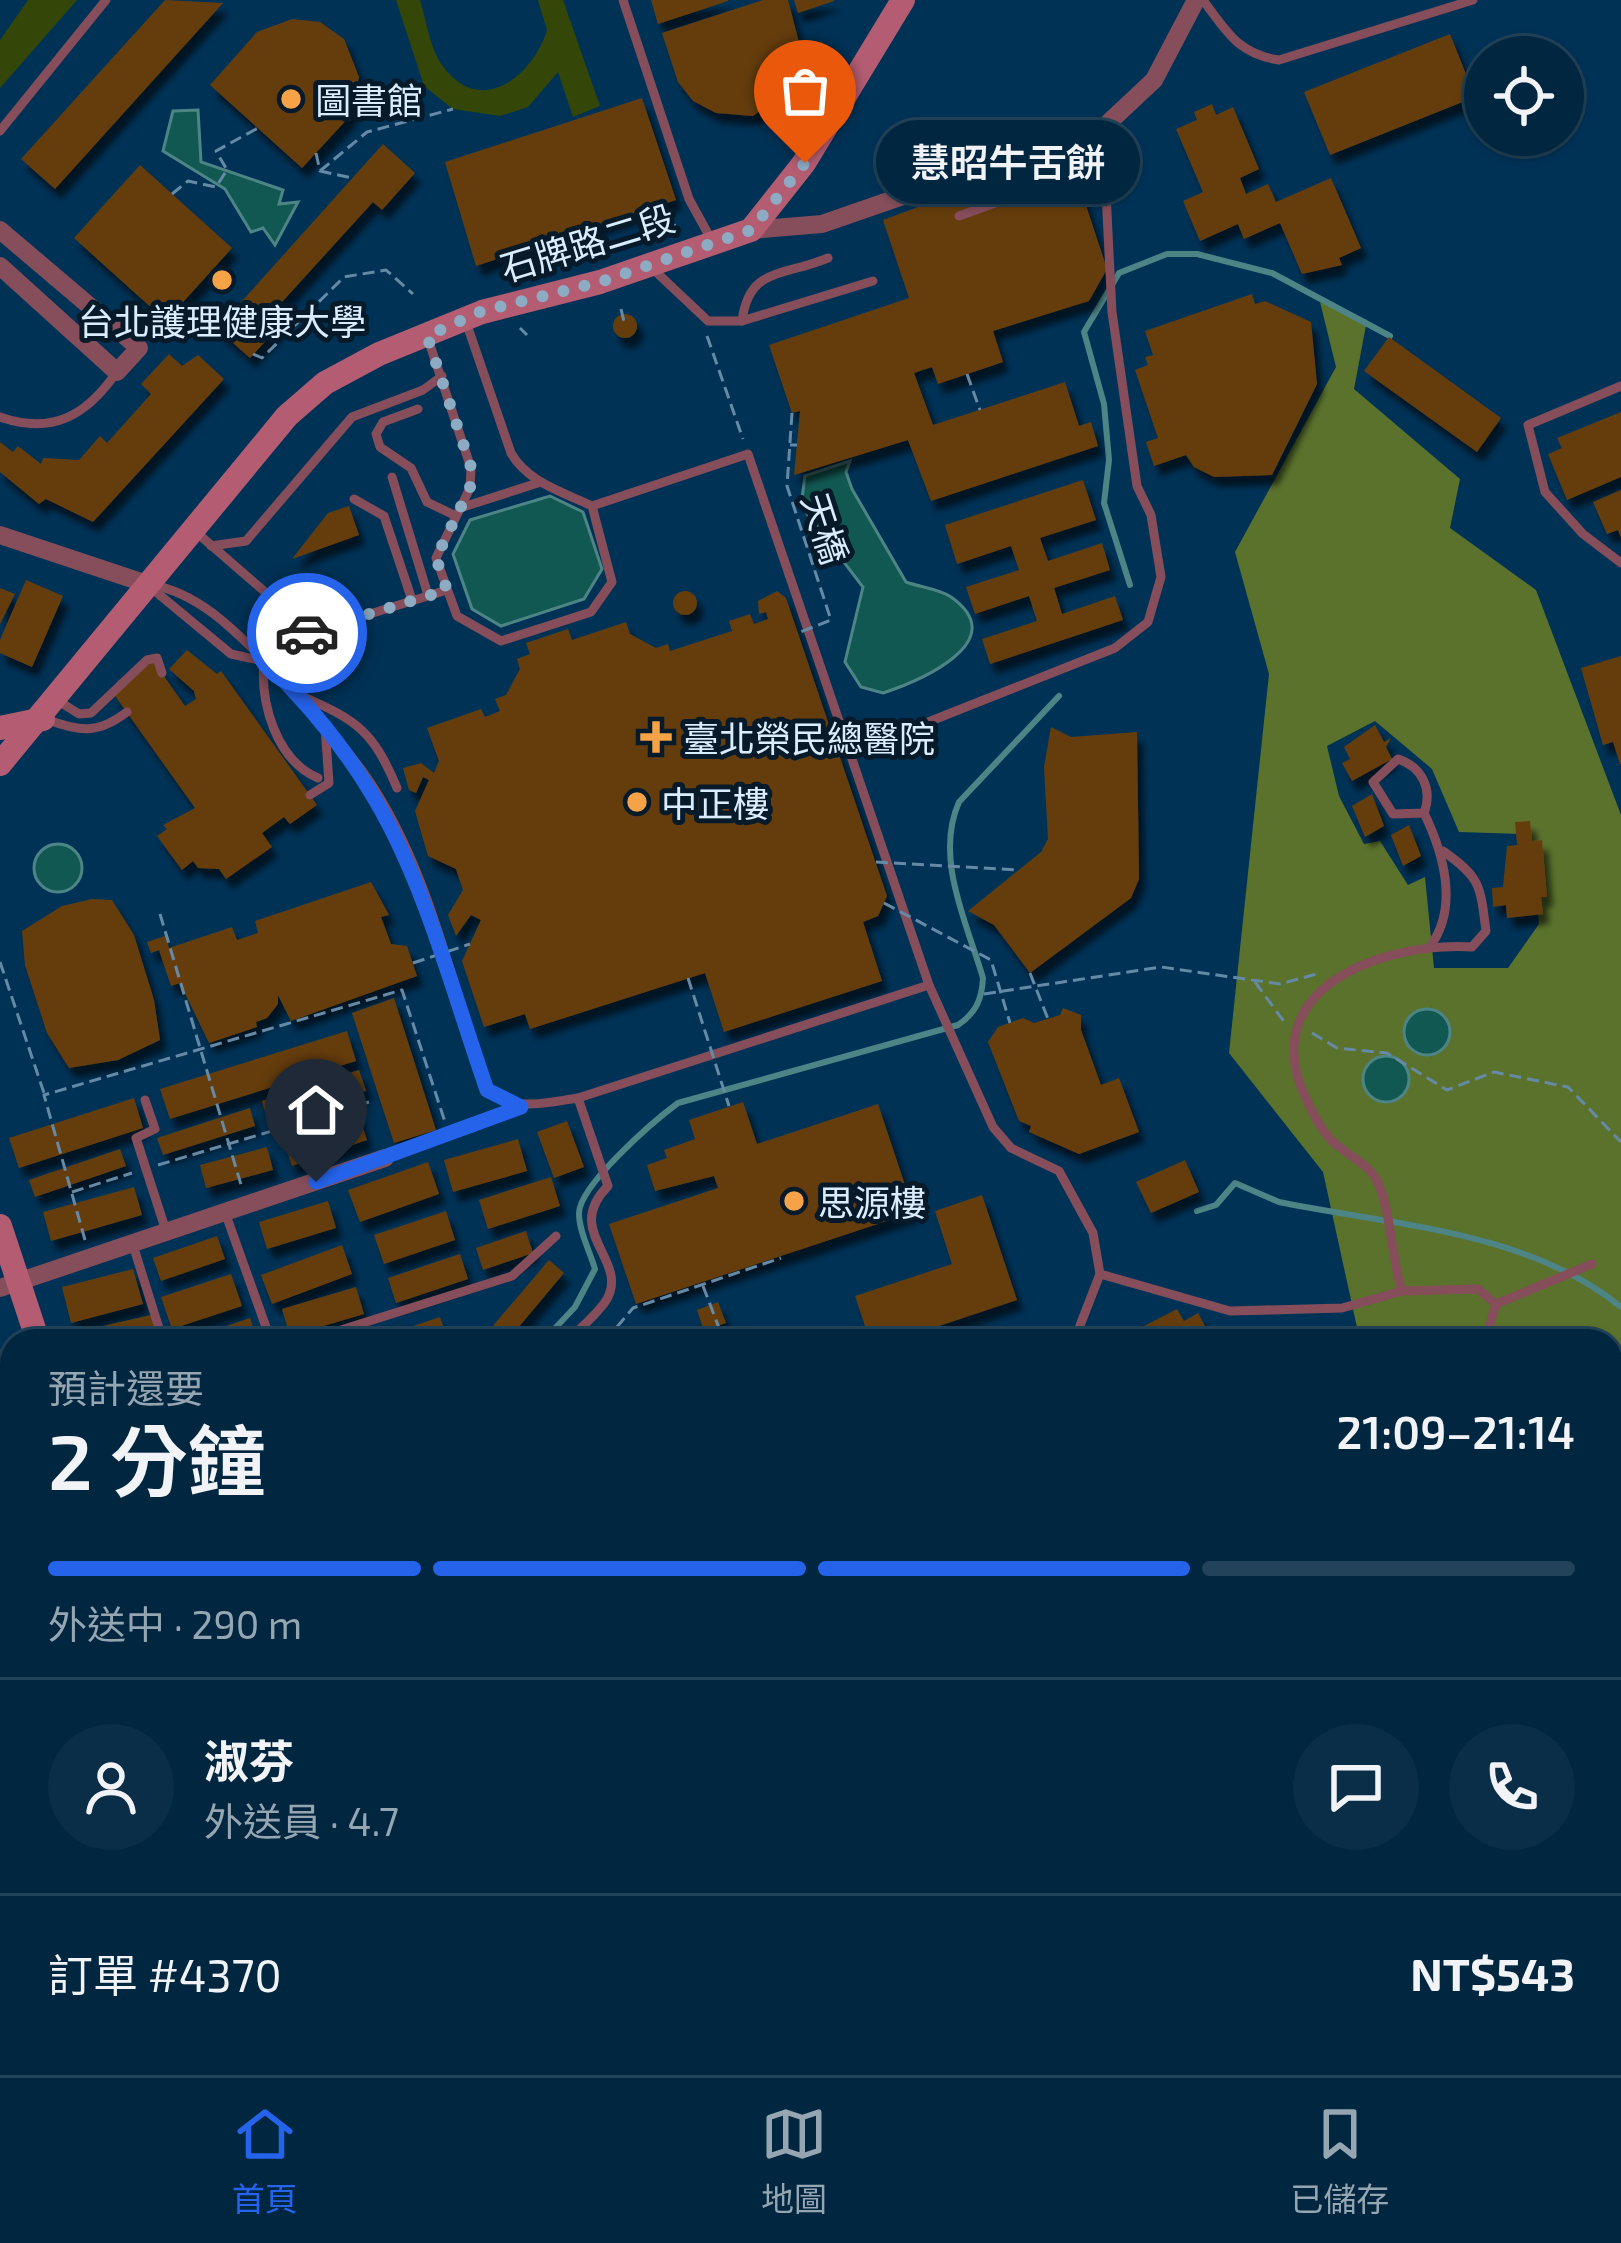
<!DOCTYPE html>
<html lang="zh-TW">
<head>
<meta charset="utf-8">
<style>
	body { margin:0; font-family:"Exo 2","Noto Sans TC",sans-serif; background:#0a2e47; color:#f1f3f6; height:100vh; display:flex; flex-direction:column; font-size:45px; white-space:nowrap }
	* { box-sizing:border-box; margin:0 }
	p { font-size:39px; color:#95a5b1 }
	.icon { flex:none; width:66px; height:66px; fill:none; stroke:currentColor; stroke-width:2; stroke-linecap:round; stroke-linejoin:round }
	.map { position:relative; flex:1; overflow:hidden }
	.panel { position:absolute; left:0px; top:1329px; width:1623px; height:747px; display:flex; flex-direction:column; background:#002640; border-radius:36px 36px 0 0; box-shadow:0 3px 9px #0004,0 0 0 3px #224359 }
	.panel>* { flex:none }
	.fabs { position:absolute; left:1464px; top:36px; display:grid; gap:24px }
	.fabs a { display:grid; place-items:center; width:120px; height:120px; border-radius:50%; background:#002640; box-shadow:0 3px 9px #0004,0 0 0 3px #224359; font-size:60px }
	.pin { position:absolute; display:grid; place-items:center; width:102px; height:102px; color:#fff; margin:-123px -51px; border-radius:50% 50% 50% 0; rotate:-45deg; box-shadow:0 0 12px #0007 }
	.pin .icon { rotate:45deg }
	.courier { position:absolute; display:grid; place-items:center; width:120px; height:120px; margin:-60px; border:9px solid #2563eb; border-radius:50%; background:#fff; color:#222; box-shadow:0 3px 15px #0007 }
	.bubble { position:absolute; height:84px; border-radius:42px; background:#002640; box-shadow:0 3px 9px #0004,0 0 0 3px #224359; font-size:39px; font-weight:600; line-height:84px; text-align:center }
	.headline em { font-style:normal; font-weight:600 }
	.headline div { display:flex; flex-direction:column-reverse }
	.headline { display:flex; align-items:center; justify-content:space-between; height:204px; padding:0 48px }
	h1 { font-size:78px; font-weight:600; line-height:90px }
	.bar { display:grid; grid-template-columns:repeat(4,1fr); gap:18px 12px; align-content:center; height:144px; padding:0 48px }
	.bar i { height:15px; border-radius:9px; background:#224359 }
	.bar .selected { background:#2563eb }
	.bar p { grid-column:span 4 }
	.line { display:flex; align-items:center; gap:30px; padding:0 48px; border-top:3px solid #224359 }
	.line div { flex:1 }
	.round { display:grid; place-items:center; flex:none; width:126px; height:126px; border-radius:63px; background:#0a2e47 }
	.menu { display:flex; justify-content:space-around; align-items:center; height:168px; border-top:3px solid #224359; background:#002640; font-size:33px; color:#95a5b1 }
	.menu a { display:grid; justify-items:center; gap:6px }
	.menu .selected { color:#2563eb }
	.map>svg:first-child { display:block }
</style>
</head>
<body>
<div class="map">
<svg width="1621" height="2075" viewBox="0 0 1621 2075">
	<defs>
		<filter id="shadow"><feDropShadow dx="6" dy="10" stdDeviation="3" flood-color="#0009"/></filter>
	</defs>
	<rect width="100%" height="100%" fill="#003256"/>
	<g fill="#344708">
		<polygon points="28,0 77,0 0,88 0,40"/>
		<path d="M396,0H420C426,20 430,48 442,65C480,119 533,76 547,30L538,0H563L600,106L573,117L558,72L528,107L500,116L453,109L424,86Z"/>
	</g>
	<path fill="#5a722c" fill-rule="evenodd" d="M1320,302L1367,320L1354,389L1460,479L1450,528L1536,590L1621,815V2075H753L748,2064H1611V1341H1360L1323,1172L1229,1053L1269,674L1235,552L1336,367ZM1375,721L1432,769L1459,832L1521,834L1533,859L1539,924L1508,968H1434L1425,877L1408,885L1380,841L1364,844L1339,796L1327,746ZM1385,1056L1407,1072V1087L1397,1099L1363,1079L1367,1066Z"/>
	<g fill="#115852" stroke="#4d8586" stroke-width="3">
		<polygon points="198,110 201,162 283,190 279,204 298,202 275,245 263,228 251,232 225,189 163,151 173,111"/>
		<path d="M850,461L846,472L852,489L906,582C919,587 940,589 951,597C1015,642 916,682 883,693L861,687L845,662L863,587L801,506L805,476Z"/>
		<polygon points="550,496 583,512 602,569 584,599 501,626 472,609 453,554 470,520"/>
		<circle cx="58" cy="868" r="24"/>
		<circle cx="1427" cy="1032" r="23"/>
		<circle cx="1386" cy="1079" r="23"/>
	</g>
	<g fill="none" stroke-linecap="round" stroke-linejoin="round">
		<g stroke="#4d8586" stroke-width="6">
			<polyline points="1130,585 1104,503 1109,460 1104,404 1084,332 1119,273 1167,254 1197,254 1272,273 1390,336"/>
			<path d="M1197,1211L1216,1205L1235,1183L1279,1202C1392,1225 1528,1231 1621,1307"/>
			<path d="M543,1341L575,1307L595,1269C590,1252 579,1231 579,1214C578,1186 655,1120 678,1103L958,1025C976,1013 982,999 983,978C967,923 934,858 959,802L1059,696"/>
			<polyline points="101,2075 110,2064"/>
		</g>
	</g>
	<g fill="#653e0f" filter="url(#shadow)">
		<polygon points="165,0 223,3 55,189 21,159"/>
		<polygon points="651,0 728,0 728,1 658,24"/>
		<polygon points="763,0 788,0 805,65 799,83 753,116 716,113 693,101 678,82 662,33"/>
		<polygon points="794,0 834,0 834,1 798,13"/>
		<polygon points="292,19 320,22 344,39 359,77 350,116 302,168 210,85 257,32"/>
		<polygon points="1450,34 1475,97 1330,155 1304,92"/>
		<polygon points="642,98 676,200 476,266 445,162"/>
		<polygon points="1212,104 1216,115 1233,107 1259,169 1240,178 1246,194 1268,184 1276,202 1331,178 1361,248 1339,258 1342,265 1302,274 1280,223 1244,239 1238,224 1200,241 1183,201 1203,192 1176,129 1197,120 1194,112"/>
		<polygon points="383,144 415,173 382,210 373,202 272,313 283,322 250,358 217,329"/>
		<polygon points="1068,151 1107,269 1089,301 993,331 1003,362 938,384 932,367 914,373 933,425 1065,382 1079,426 1091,422 1098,446 931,501 908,440 794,475 800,411 792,413 769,345 909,298 883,220"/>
		<polygon points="140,165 232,248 166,321 74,238"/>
		<polygon points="1252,294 1255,304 1265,301 1311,322 1317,384 1272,475 1214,477 1194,467 1186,455 1154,466 1146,442 1158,438 1135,370 1148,365 1145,357 1153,355 1145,331"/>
		<circle cx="625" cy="326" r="12"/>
		<polygon points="1389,337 1501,418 1477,452 1364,371"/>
		<polygon points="169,354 182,366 198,355 224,379 93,522 46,499 39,504 0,472 0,442 13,452 18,446 41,464 43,458 79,460 100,436 107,443 151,394 141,384"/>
		<polygon points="1621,412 1621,477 1567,500 1548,454 1562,448 1557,438"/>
		<polygon points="1083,480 1096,520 1040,538 1048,561 1102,543 1110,570 1054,588 1062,614 1115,596 1123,620 990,664 982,639 1037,621 1029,596 975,614 966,587 1019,570 1011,546 957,564 945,525"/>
		<polygon points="1621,490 1621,538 1618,530 1607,534 1593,502"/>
		<polygon points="349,506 359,535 292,559 328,513"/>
		<polygon points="26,580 63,596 32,667 0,653 0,640"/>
		<polygon points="0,588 15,594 0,624"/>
		<polygon points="777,591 786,598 887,896 878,916 863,922 882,981 724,1032 705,973 530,1029 525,1014 484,1027 462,961 481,920 471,915 456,936 448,915 463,890 456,869 428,856 415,811 429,780 423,777 416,793 409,790 403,768 421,763 434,773 439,761 427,728 481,709 485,717 500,711 495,699 506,695 520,669 517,659 530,654 526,643 568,629 572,640 626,622 630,634 656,648 668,644 670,651 732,631 729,621 750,614 754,624 768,619 766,612 759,614 758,601"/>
		<circle cx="685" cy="603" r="12"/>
		<polygon points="187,650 217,674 221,671 317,805 290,824 284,817 262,833 272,847 226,879 219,869 198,868 193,861 182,870 157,836 167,829 163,825 195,808 113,693 122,687 117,681 154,662 185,706 196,699 194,691 169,669"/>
		<polygon points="1621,656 1621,764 1620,764 1613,742 1603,745 1581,668"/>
		<polygon points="1375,725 1384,742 1391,738 1386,747 1392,759 1352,781 1342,763 1350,759 1344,747"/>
		<polygon points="1051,727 1071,737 1137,732 1139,879 1131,898 1030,973 994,925 968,911 1041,852 1048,839 1044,767"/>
		<polygon points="1372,794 1384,826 1365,837 1352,806"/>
		<polygon points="1530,821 1532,841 1542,840 1547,897 1541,897 1543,914 1507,918 1506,905 1493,907 1492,888 1503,887 1507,846 1517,845 1515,822"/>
		<polygon points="1409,825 1421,856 1403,866 1391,835"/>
		<polygon points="371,882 389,915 381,917 391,944 407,946 417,976 291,1021 278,995 278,1004 267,1018 256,1022 257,1027 209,1043 180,983 171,986 159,950 151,953 147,942 165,936 169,948 232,927 237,940 258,933 255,921"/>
		<polygon points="92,899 112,900 134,935 154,1000 160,1040 118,1060 69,1068 47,1033 25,965 22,931 62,906"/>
		<polygon points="394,998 436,1130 394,1143 352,1013"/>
		<polygon points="1063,1008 1081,1015 1081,1030 1101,1085 1119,1078 1139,1132 1079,1154 1029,1132 1031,1126 1019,1121 988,1042 998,1027 1023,1018 1034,1023 1060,1015"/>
		<polygon points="347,1031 356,1061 170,1119 160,1089"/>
		<polygon points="359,1070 366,1091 268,1122 262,1101"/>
		<polygon points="134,1098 143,1128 19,1168 9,1138"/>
		<polygon points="743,1102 757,1144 878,1104 914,1212 636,1304 609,1224 718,1188 714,1176 655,1191 647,1165 667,1158 664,1150 695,1139 689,1120"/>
		<polygon points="250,1108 255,1126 163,1155 157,1138"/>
		<polygon points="357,1111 367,1140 292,1166 282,1136"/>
		<polygon points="567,1121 584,1167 554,1178 537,1132"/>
		<polygon points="518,1139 527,1171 453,1192 444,1160"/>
		<polygon points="267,1147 273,1170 206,1188 200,1165"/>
		<polygon points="120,1149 126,1166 35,1197 29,1180"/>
		<polygon points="1185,1160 1199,1192 1151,1213 1136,1182"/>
		<polygon points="428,1162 439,1194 360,1222 348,1190"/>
		<polygon points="551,1177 560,1206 488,1229 479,1200"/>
		<polygon points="134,1187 142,1215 51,1241 43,1212"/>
		<polygon points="982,1195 1017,1300 894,1341 870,1341 855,1296 952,1264 935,1211"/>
		<polygon points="328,1201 336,1228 267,1249 259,1222"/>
		<polygon points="446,1211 455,1240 384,1264 374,1235"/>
		<polygon points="526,1231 533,1253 483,1270 476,1248"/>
		<polygon points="217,1236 225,1259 161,1281 153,1258"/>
		<polygon points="342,1245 352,1274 272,1304 261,1275"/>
		<polygon points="460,1254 468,1279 396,1303 388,1278"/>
		<polygon points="549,1260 564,1273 507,1341 480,1341"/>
		<polygon points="133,1269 143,1304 71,1323 62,1287"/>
		<polygon points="231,1274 242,1306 172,1329 161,1297"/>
		<polygon points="356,1287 364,1314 290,1336 282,1309"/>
		<polygon points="718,1302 726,1323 704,1331 697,1310"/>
		<polygon points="1177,1309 1184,1321 1198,1313 1213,1341 1115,1341"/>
		<polygon points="151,1315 157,1341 79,1341 77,1332"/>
		<polygon points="440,1317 448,1341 372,1341 372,1340"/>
		<polygon points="250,1318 258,1341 186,1341 186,1340"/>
		<polygon points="0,1714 12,1718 12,1753 0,1749"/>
		<polygon points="0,1781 12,1784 12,1814 0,1811"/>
		<polygon points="0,1904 12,1908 12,1939 0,1935"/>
		<polygon points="0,1968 12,1972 12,2047 5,2045 2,2060"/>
		<polygon points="161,2064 203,2064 204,2075 162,2075"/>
		<polygon points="284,2064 326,2064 326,2075 285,2075"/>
		<polygon points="354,2064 408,2064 408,2071 354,2069"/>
		<polygon points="416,2065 470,2067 470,2075 416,2075"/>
	</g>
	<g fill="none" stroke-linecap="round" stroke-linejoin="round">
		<g stroke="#668aa6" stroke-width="3" stroke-dasharray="12 6" stroke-linecap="butt">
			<polyline points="316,153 320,171 352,178"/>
			<polyline points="320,171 367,132 453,109"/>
			<polyline points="172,194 188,181 216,187 227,170 216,151 258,128"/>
			<polyline points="664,226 679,225"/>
			<polyline points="596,253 606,249 603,237"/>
			<polyline points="621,309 625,326"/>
			<polyline points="520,328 527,335"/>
			<polyline points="707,336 743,439"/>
			<polyline points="253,354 262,358 344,277 386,270 413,294"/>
			<polyline points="967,374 980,410"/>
			<polyline points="790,445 797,445"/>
			<polyline points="160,914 242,1188"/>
			<polyline points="0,962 44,1093"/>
			<polyline points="1255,982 1285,1023"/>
			<polyline points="984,994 1161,967 1280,984 1320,973"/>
			<polyline points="1312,1033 1337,1048 1387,1053 1447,1090 1494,1072 1568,1087 1621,1142"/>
			<polyline points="158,1165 369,1102"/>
			<polyline points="72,1192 132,1173"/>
			<polyline points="85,1240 44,1095 402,990 445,1122"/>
			<polyline points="703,1286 724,1341"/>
			<polyline points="605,1341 633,1308 781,1258"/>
			<polyline points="1611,1514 1621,1522"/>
			<polyline points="4,1534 12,1520"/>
			<polyline points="1611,1741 1621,1761"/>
			<polyline points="1611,1817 1617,1819 1621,1763"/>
			<polyline points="1611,1959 1621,1953"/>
			<polyline points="948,2064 955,2075"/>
			<polyline points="1298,2064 1304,2075"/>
			<polyline points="1393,2064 1404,2075"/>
			<polyline points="1581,2064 1588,2075"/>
		</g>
		<g stroke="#854e5a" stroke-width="9">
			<polyline points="623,0 689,199 712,241"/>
			<path d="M1203,0C1227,32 1238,54 1279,60L1473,0"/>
			<polyline points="0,131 106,0"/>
			<polyline points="959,216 1084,171 1094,161"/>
			<polyline points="654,270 708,321 742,321 873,281"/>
			<path d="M742,321C749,267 782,277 828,258"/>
			<path d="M466,322L511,453C527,482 563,492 592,506L748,454L929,985L993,1127L1011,1148L1059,1171L1093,1233L1100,1274L1074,1341"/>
			<polyline points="427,336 471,468 470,488 436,558 457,616 501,641 591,612 612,582 592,506"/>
			<polyline points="1621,386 1528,425 1545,492 1583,534 1621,563"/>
			<polyline points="418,409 383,422 376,434 380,447 411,468 427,502 454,515"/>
			<path d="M0,417C52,435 86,416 116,373"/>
			<polyline points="392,477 428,595"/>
			<polyline points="354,499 384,516 412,600"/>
			<polyline points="460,508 541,482"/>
			<polyline points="196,532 280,605 292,609 312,601"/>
			<polyline points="211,546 246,541 352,417 423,390 442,376"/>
			<path d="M152,585C198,593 233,629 265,661C299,696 334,732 363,772C428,863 452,985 487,1090C516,1112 543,1103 578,1098L929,985"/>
			<polyline points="150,587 231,654 264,661 302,635 447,590"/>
			<path d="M264,661C260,703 276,760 318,778"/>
			<path d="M302,696C358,721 373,731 397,788"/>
			<polyline points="57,700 79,714 91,713 147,660 157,658 162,673"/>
			<path d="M48,720C81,732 98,734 127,712"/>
			<polyline points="850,753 1115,648 1148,622 1161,577 1151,515 1137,486 1112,312 1106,193 1087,136"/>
			<polyline points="310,795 329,783 325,726"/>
			<path d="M1424,813C1433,789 1422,767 1398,759L1373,782L1393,814L1424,813C1443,852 1459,906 1431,945"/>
			<polyline points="145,1100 155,1129 136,1138 167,1234"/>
			<polyline points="386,1157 521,1107"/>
			<polyline points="226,1215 271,1341"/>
			<polyline points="133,1245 163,1341"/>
			<polyline points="1100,1274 1230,1311 1342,1308 1402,1291 1478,1289 1496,1304"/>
			<path d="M1402,1291C1391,1257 1392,1216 1378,1183C1369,1163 1346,1155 1331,1140C1322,1130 1313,1114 1307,1101C1252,988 1382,942 1472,947L1486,931C1480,885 1481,878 1443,851"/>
			<polyline points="1496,1304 1592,1264"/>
			<polyline points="306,1341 512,1276 556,1236"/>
			<path d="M568,1341C580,1328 598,1314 607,1299C629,1259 562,1232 608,1186L578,1098"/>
			<polyline points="1485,1341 1496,1304"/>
			<polyline points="0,1753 12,1756"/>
			<polyline points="0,1943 12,1947"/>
			<polyline points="605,2064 605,2075"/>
		</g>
		<g stroke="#854e5a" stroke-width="18">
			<polyline points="0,230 139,348 117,372 0,266"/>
			<polyline points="751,230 822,224 1105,126 1154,80 1196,0"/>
			<polyline points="0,535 147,584"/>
			<polyline points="0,1288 385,1158"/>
			<polyline points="58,2075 63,2064"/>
			<polyline points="119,2075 128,2064"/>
			<polyline points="346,2075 346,2064"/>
		</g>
		<g stroke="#b45d72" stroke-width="24">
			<polyline points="0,728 43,719"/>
			<polyline points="0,764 287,416 325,383 379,354 482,312 600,282 751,230 804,163 903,0"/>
			<polyline points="0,1226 38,1341"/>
			<polyline points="0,1579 12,1555"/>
		</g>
		<g stroke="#668aa6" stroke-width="3" stroke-dasharray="12 6" stroke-linecap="butt">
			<polyline points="792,413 787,486 831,620 798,633"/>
			<polyline points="876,862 1018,870"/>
			<polyline points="884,903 991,960 1010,1023"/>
			<polyline points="413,963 470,944"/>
			<polyline points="1030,973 1048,1019"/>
			<polyline points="688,978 729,1106"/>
		</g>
	</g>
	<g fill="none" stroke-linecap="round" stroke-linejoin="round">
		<polyline stroke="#8dacc4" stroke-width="12" stroke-dasharray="0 21.6" points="307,633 447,590 436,558 470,488 471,467 427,336 482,311 600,282 751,230 805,163"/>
		<path stroke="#2563eb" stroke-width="15" d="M307,633L264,661C406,796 426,913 487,1090L521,1107L316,1182"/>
	</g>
	<g fill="#f5a346" stroke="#061a29" stroke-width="4.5">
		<circle cx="291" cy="99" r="12"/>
		<circle cx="222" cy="280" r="12"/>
		<path d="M650 719h12v12h12v12h-12v12h-12v-12h-12v-12h12z"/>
		<circle cx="637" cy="802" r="12"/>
		<circle cx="794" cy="1201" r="12"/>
	</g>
	<g text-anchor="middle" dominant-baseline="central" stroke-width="10" stroke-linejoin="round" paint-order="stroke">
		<g font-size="36" fill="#d9edff" stroke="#061a29" text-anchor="start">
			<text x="315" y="99">圖書館</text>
			<text x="222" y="320" text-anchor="middle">台北護理健康大學</text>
			<text x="683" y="737">臺北榮民總醫院</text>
			<text x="661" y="802">中正樓</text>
			<text x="818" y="1201">思源樓</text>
		</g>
		<g font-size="36" fill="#d9edff" stroke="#061a29">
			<text transform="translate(587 242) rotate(-17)">石牌路二段</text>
			<text transform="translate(826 528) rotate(72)">天橋</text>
		</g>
	</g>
</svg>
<div class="fabs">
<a><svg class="icon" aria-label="locate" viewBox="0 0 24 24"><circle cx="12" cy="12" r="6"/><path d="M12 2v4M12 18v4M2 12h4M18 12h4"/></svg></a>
</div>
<div class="pin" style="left:805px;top:163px;background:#ea580c"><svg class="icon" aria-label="bag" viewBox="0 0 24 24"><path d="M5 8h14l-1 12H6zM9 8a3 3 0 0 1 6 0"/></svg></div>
<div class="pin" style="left:316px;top:1182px;background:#1f2937"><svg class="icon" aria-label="home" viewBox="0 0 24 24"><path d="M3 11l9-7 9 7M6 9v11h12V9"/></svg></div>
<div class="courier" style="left:307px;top:633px"><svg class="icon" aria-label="car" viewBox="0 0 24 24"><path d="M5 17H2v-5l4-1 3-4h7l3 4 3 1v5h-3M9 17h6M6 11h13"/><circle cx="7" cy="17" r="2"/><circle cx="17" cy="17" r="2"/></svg></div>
<div class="bubble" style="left:876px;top:120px;width:264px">慧昭牛舌餅</div>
<section class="panel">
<div class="headline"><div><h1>2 分鐘</h1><p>預計還要</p></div><em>21:09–21:14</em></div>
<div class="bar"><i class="selected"></i><i class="selected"></i><i class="selected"></i><i></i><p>外送中 · 290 m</p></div>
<div class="line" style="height:216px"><a class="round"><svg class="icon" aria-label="person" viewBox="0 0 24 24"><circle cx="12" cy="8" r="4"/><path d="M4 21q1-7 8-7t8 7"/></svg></a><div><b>淑芬</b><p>外送員 · 4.7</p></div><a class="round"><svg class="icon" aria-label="chat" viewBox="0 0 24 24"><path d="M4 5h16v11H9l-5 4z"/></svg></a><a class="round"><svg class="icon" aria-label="phone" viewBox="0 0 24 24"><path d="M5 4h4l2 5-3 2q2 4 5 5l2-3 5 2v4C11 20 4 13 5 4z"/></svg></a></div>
<div class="line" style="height:156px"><div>訂單 #4370</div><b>NT$543</b></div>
</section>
</div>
<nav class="menu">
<a class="selected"><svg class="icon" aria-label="home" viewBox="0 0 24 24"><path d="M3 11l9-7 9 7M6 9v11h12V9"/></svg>首頁</a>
<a><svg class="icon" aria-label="map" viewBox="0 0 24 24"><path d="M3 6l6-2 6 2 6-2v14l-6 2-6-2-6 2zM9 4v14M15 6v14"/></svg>地圖</a>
<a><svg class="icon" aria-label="saved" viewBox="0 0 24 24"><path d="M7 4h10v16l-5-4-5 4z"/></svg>已儲存</a>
</nav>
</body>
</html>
